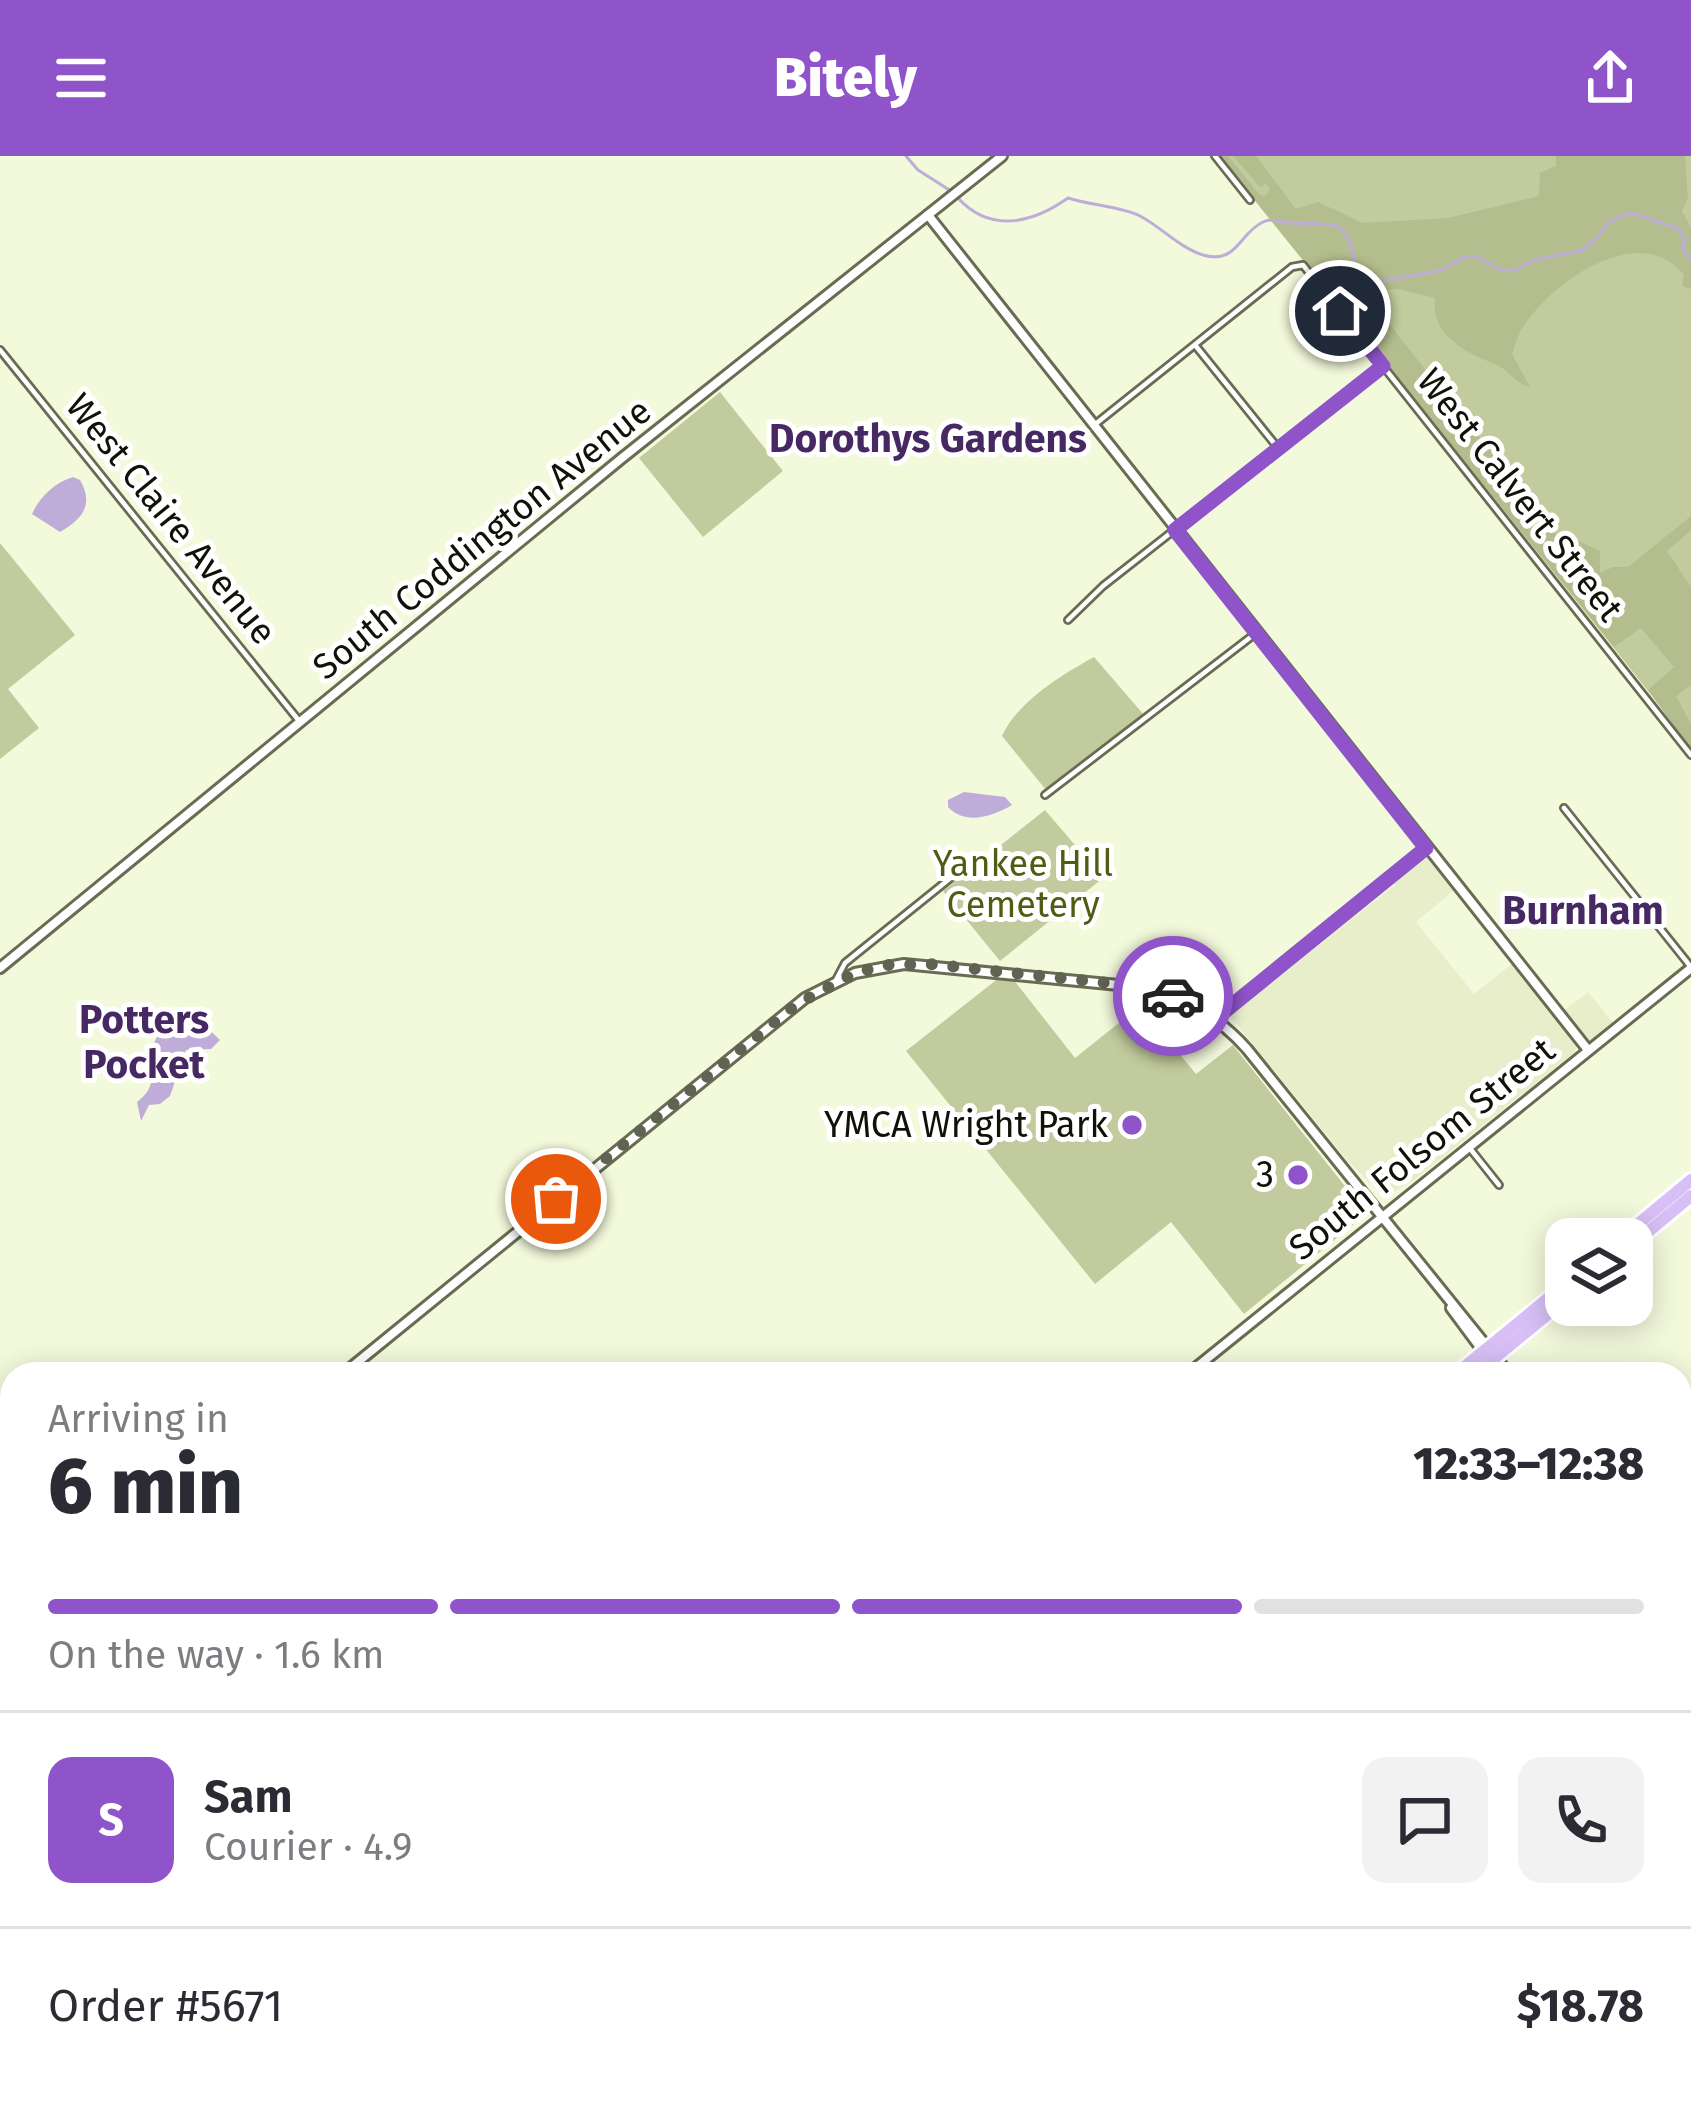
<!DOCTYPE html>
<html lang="en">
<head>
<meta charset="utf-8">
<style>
	body { margin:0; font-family:"Fira Sans",sans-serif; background:#f2f2f3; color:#2b2b33; height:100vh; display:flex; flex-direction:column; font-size:45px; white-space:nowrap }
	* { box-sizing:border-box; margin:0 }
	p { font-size:39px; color:#7c7c81 }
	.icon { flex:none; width:66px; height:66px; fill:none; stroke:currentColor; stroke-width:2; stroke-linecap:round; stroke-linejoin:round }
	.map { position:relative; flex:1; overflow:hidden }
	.details { position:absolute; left:0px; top:1206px; width:1692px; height:747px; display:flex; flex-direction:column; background:#fff; border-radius:36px 36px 0 0; box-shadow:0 6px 30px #0003 }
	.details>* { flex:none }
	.tools { position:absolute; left:1545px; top:1062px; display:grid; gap:24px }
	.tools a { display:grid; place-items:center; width:108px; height:108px; border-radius:24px; background:#fff; box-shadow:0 6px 30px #0003; font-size:60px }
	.pin { position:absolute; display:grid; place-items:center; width:102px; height:102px; color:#fff; margin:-51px; border:6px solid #fff; border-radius:50%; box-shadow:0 3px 12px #0007 }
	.courier { position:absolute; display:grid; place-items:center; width:120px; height:120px; margin:-60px; border:9px solid #8f53ca; border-radius:50%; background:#fff; color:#222; box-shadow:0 3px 15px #0007 }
	.headline em { font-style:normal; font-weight:800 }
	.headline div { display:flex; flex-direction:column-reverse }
	.headline { display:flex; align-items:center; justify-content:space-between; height:204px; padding:0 48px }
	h1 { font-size:78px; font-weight:800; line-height:90px }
	.bar { display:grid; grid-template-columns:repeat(4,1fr); gap:18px 12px; align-content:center; height:144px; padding:0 48px }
	.bar i { height:15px; border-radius:9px; background:#e1e1e2 }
	.bar .active { background:#8f53ca }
	.bar p { grid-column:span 4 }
	.line { display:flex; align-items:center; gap:30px; padding:0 48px; border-top:3px solid #e1e1e2 }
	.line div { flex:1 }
	.round { display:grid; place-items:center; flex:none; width:126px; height:126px; border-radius:24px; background:#f2f2f3 }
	header { display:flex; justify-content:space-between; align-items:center; height:156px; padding:0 48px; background:#8f53ca; color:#fff; font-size:54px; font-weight:800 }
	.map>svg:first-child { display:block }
</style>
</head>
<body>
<header><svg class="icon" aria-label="menu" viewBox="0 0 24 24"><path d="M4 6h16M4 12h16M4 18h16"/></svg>Bitely<svg class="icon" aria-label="share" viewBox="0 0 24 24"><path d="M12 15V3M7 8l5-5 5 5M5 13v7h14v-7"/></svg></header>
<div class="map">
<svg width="1691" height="1951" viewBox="0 0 1691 1951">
	<rect width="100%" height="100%" fill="#f3f9db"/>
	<g fill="#e7eec9">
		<polygon points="1425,699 1453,735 1416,766 1474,838 1513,807 1577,888 1575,896 1418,1021 1385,1042 1347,1004 1230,860 1395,729 1393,725"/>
		<polygon points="1588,836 1614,868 1590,886 1565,854"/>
	</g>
	<g fill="#c2cb9d">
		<polygon points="1222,0 1691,0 1691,589"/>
		<polygon points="720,236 783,315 703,381 639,302"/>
		<polygon points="0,387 75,479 8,533 39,572 0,603"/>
		<path d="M1094,501L1144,559L1046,634L1002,580C1017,546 1063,518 1094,501Z"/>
		<polygon points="1045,654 1103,722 1000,805 943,735"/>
		<polygon points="1000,821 1013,823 1075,902 1140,850 1196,918 1233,889 1348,1034 1363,1057 1360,1063 1244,1158 1171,1066 1095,1128 906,895"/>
		<polygon points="1691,1504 1691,1951 1142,1951 1154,1941 1680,1941 1680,1512"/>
		<polygon points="763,1941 908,1941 910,1951 747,1951"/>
		<polygon points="984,1941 1082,1941 1106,1951 978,1951"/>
	</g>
	<g fill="#b4bd8d">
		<path d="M1219,0H1228L1259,38L1266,40L1270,33L1266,28L1260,31L1233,0H1256L1296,53L1318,46L1363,67L1448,62L1539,40L1540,17L1556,10V0H1685L1688,42L1682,55L1691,72V133L1682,130L1684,119C1639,63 1551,127 1523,171C1518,178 1515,189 1512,198L1530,231C1515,227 1510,215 1497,209C1466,196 1430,180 1435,142L1398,133L1363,135L1567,392L1576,384L1600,395V417L1613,411H1628L1691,360V374L1667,395L1691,431V529L1676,540L1691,568V594L1648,534L1674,511L1641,472L1614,491Z"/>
		<polygon points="1691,1500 1691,1589 1680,1593 1680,1510"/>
		<polygon points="1691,1602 1691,1951 1618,1951 1600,1941 1680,1941 1680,1607"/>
		<polygon points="1149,1941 1305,1941 1304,1951 1137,1951"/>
		<polygon points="1421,1941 1568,1941 1554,1951 1458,1945 1431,1951"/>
	</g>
	<g fill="#bfacd8">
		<path d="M73,321L80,324C94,348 83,363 60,376L32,358C39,342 55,326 73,321Z"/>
		<path d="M964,636L1005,641L1012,649C993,660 966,670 948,651V644Z"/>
		<path d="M175,854L200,865L220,884L211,893L186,894L170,940L160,948L149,949L141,965L137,946C153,934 155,921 147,903L160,874L149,866L146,858Z"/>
	</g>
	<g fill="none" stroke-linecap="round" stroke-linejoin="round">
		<g stroke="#bfacd8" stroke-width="3">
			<polyline points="906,0 918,14 951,35"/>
			<path d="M958,42C990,77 1031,68 1068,42C1089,49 1123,51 1140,60C1161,71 1180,92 1203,99C1237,109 1239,77 1263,66C1273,61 1280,67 1290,67C1343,69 1346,61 1357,118L1378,126L1442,114L1464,101L1475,100L1501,114L1513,115L1537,103L1580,95L1594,85L1607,68L1624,58H1636L1679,73L1684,82L1683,94L1691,104"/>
		</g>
		<g stroke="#bfacd8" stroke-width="8">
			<polyline points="1680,1598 1691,1593"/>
			<polyline points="1405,1941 1412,1951"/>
			<polyline points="1564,1951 1580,1943 1603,1951"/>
		</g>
		<defs>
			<g id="street">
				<polyline points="1215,0 1250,44"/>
				<polyline points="1195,189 1278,292"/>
				<polyline points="0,194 300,566"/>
				<polyline points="1093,270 1292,111 1303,109 1691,599"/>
				<polyline points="1068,464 1103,430 1383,210"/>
				<polyline points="1045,639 1256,477"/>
				<polyline points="1564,652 1691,811"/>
				<polyline points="836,824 845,807 963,712"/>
				<polyline points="1217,862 1427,692"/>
				<polyline points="1468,990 1499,1029"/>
				<polyline points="0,1256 12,1271"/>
				<polyline points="1680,1333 1691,1325"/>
				<polyline points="0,1796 12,1798"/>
				<polyline points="0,1895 12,1885"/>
				<polyline points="94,1941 106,1951"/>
				<polyline points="177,1941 185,1951"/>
				<polyline points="0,1949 0,1951"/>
				<polyline points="216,1951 228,1941"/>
			</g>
			<g id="secondary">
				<polyline points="928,59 1588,894"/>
				<polyline points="0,812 622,302 1002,0"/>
				<polyline points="1451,1152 1500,1218"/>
				<path d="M343,1218L805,842L855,817L904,808L1139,831C1182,840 1218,860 1247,893L1509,1218"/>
				<polyline points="1188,1218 1691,812"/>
				<polyline points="1680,1443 1691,1458"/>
				<polyline points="1680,1495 1691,1491"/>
				<polyline points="0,1497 12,1487"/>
				<polyline points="715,1941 724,1951"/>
				<polyline points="287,1951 299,1941"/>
				<polyline points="1125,1951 1137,1941"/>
			</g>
			<g id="highway">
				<polyline points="1620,1083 1691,1024"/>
				<polyline points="1632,1089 1691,1040"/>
				<polyline points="1456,1218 1566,1128"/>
				<polyline points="1475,1218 1566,1143"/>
				<polyline points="941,1951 947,1941"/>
				<polyline points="955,1951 961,1941"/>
			</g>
		</defs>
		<use href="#street" stroke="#676c52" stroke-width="10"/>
		<use href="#secondary" stroke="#676c52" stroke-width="14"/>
		<use href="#highway" stroke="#fff" stroke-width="18"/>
		<use href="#street" stroke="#fff" stroke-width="4.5"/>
		<use href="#secondary" stroke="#fff" stroke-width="8"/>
		<use href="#highway" stroke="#d8c0f6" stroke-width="12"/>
	</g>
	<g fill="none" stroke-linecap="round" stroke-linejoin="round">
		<polyline stroke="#5f6352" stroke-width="12" stroke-dasharray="0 21.6" points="556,1043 797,848 855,817 886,809 929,808 1126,829 1173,840"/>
		<polyline stroke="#8f53ca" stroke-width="15" points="1173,840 1215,863 1426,692 1175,374 1383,210 1340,155"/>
	</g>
	<g fill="#8f53ca" stroke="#fff" stroke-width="4.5">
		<circle cx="1132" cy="969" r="12"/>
		<circle cx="1298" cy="1019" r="12"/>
	</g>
	<g text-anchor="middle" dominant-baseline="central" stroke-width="10" stroke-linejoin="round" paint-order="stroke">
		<g font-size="36" fill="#101208" stroke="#fff">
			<text transform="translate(1520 339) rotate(52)">West Calvert Street</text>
			<text transform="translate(171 363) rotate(51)">West Claire Avenue</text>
			<text transform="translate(482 383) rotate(-39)">South Coddington Avenue</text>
			<text transform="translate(1422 993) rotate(-39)">South Folsom Street</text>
		</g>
		<g font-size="36" fill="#525b11" stroke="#fff">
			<text x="1023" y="708">Yankee Hill<tspan x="1023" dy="41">Cemetery</tspan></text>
		</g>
		<g font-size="36" fill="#101208" stroke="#fff" text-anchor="end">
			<text x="1108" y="969">YMCA Wright Park</text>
			<text x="1274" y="1019">3</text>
		</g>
		<g font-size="39" font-weight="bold" fill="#462963" stroke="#fff">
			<text x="928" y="283">Dorothys Gardens</text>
			<text x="1583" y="755">Burnham</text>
			<text x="144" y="864">Potters<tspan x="144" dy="45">Pocket</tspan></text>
		</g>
	</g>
</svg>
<div class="tools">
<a><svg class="icon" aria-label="layers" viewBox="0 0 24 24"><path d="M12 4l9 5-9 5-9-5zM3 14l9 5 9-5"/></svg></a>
</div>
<div class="pin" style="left:556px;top:1043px;background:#ea580c"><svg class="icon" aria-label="bag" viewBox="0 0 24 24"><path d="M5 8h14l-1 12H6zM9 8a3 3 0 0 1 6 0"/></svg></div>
<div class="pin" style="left:1340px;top:155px;background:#1f2937"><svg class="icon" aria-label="home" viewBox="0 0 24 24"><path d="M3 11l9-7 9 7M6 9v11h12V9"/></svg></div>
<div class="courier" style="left:1173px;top:840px"><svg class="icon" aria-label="car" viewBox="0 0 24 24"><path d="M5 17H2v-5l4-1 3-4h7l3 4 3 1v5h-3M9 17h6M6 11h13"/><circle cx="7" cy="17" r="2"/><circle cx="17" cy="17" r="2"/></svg></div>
<section class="details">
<div class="headline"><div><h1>6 min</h1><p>Arriving in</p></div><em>12:33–12:38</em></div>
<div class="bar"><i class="active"></i><i class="active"></i><i class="active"></i><i></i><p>On the way · 1.6 km</p></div>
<div class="line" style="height:216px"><b class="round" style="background:#8f53ca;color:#fff">S</b><div><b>Sam</b><p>Courier · 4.9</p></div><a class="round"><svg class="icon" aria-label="chat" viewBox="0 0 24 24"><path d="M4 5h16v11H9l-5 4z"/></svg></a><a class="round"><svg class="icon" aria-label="phone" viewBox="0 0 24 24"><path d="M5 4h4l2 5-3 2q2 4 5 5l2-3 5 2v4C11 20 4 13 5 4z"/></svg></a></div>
<div class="line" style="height:156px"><div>Order #5671</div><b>$18.78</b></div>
</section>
</div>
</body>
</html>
